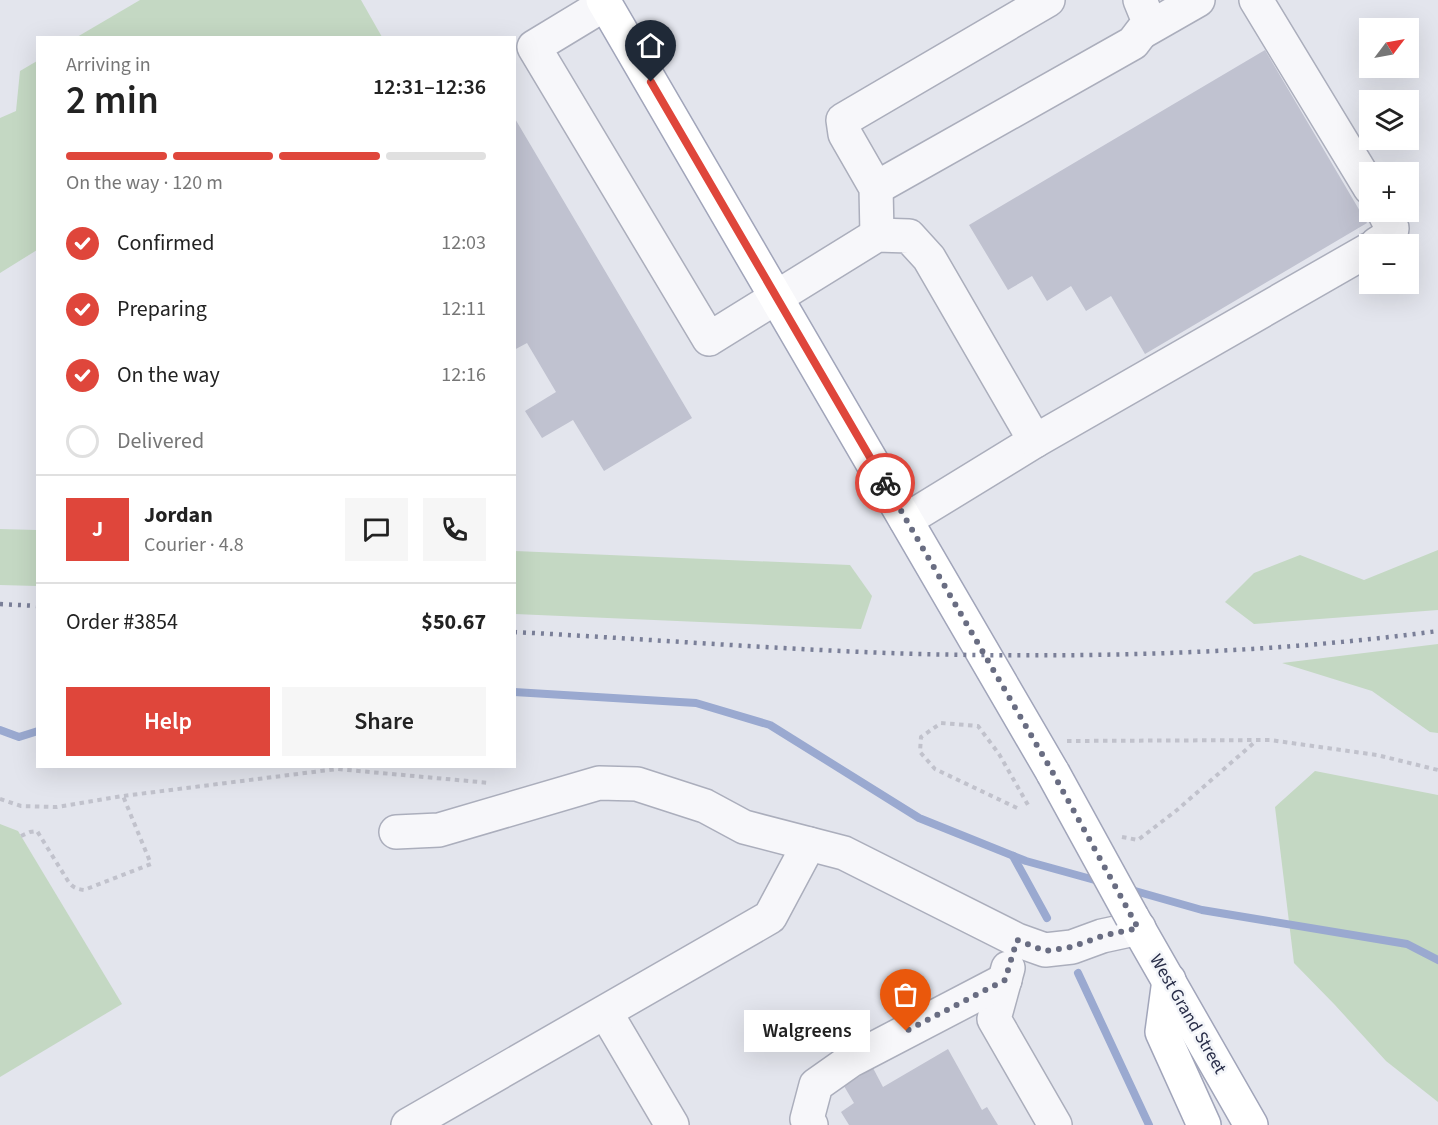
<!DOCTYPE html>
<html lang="en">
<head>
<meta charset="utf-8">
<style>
	body { margin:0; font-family:"Source Sans 3",sans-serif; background:#f6f6f6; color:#222; height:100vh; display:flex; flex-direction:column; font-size:22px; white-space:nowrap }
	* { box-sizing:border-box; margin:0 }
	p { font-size:20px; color:#767676 }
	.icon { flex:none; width:33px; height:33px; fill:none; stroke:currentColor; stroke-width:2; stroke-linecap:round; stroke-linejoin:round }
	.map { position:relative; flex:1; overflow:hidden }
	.drawer { position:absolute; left:36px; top:36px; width:480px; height:732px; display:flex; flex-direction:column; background:#fff; border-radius:0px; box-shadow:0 6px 24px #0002 }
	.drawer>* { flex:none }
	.needle { width:39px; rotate:58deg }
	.buttons { position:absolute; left:1359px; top:18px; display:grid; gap:12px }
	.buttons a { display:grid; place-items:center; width:60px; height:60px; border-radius:0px; background:#fff; box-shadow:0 6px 24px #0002; font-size:30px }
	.pin { position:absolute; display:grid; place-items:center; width:51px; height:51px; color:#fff; margin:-62px -26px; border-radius:50% 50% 50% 0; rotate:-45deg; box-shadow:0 0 6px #0007 }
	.pin .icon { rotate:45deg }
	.courier { position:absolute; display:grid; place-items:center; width:60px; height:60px; margin:-30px; border:4px solid #df463b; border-radius:50%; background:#fff; color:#222; box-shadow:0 2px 8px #0007 }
	.bubble { position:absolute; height:42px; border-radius:0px; background:#fff; box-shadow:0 6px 24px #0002; font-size:20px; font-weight:600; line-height:42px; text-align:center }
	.head em { font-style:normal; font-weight:600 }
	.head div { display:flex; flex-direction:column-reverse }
	.head { display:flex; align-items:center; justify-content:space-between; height:102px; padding:0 30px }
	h1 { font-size:39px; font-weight:600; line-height:45px }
	.bar { display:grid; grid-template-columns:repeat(4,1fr); gap:9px 6px; align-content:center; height:72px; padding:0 30px }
	.bar i { height:8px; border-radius:4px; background:#e0e0e0 }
	.bar .active { background:#df463b }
	.bar p { grid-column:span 4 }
	.line { display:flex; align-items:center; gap:15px; padding:0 30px; border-top:2px solid #e0e0e0 }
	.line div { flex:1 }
	.round { display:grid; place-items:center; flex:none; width:63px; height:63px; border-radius:0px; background:#f6f6f6 }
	ol { padding:0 30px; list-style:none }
	li { display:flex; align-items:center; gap:18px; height:66px }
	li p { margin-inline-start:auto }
	li .icon { padding:6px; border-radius:50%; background:#df463b; color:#fff; stroke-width:4 }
	li:last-child { color:#767676 }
	li i { width:33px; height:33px; border:3px solid #e0e0e0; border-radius:50% }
	.button { display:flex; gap:12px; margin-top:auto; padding:12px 30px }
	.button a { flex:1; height:69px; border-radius:0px; background:#df463b; color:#fff; font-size:24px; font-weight:600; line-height:69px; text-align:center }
	.button a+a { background:#f6f6f6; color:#222 }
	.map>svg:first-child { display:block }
</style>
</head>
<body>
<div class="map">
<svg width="1438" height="1125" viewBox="0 0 1438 1125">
	<rect width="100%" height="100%" fill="#e3e5ed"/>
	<g fill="#c4d8c3">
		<polygon points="140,0 361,0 382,37 77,37"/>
		<polygon points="37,61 37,250 0,273 0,118 16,111 20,71"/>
		<polygon points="0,529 37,530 37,586 0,585"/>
		<polygon points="1438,550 1438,610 1254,624 1225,602 1254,573 1300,555 1364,580"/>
		<polygon points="515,551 850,565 872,596 861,629 515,614"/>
		<polygon points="1438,644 1438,733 1430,732 1372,691 1282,663"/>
		<polygon points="1315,771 1438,795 1438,1102 1386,1061 1335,1005 1294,963 1275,807"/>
		<polygon points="0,824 18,831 122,1004 0,1077"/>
	</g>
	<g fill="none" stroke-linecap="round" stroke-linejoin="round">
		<g stroke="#9aa9d0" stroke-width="8">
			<polyline points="514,692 696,703 770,725 919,818 1026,861 1102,882"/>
			<polyline points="0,730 19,737 38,731"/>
			<polyline points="1013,856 1047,918"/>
			<polyline points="1128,889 1202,910 1407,944 1438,960"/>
			<polyline points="1078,973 1149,1125"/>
		</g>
	</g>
	<g fill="#c0c2d0">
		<polygon points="1265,50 1367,223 1145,354 1111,296 1086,311 1071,286 1047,301 1032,276 1008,290 969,225"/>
		<polygon points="514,117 692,418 604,471 573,420 542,438 525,411 556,392 527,343 514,350"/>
		<polygon points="948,1049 982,1110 987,1107 998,1125 849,1125 841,1112 854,1103 844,1086 873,1068 883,1087"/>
	</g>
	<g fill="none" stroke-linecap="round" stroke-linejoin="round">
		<defs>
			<g id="minor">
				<polyline points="1256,0 1370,188"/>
				<polyline points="605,4 534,47 709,339 877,235 909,236 929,258 1035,441 906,520"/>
				<polyline points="1142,32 1198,0"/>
				<polyline points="876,188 1133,43 1149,22 1140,0"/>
				<polyline points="877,235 876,188 845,134 843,120 1048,0"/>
				<polyline points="1377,244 1391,235 1392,228 1384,212"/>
				<polyline points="1035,441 1370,249"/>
				<polyline points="396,832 439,830 599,783 637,784 705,806 744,827 844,853 1017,940 1045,950 1072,947 1102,936 1139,928"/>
				<polyline points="1008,968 994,1019 1055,1125"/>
				<polyline points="606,1013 672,1125"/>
				<polyline points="408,1125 770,917 809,844"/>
				<polyline points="811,1125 807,1119 816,1085 850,1061 1005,980"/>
			</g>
			<g id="major">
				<polyline points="603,0 1053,773"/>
				<polyline points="1132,917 1251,1125"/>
				<polyline points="1169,980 1162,1032 1204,1125"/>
			</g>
		</defs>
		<use href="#minor" stroke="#abaebc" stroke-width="36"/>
		<use href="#major" stroke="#a1a5ba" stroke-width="36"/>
		<g stroke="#c1c2cc" stroke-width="4" stroke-dasharray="4.5 4.5" stroke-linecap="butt">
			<polyline points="1067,741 1270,740 1377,755 1438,770"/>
			<polyline points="0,799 21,806 57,807 123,796 337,769 490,783"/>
			<polyline points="1017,808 935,769 920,752 921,737 941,723 978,726 999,754 1028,805"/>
			<path d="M21,836L30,832L37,831L68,881C72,887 76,889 84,890L151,864L123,796"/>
			<polyline points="1122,837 1138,840 1177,810 1256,741"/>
		</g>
		<use href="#minor" stroke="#f7f7fa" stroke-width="33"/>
		<use href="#major" stroke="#fff" stroke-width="33"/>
		<g stroke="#7a7f98" stroke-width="4.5" stroke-dasharray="3 6" stroke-linecap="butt">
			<polyline points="0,604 38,606"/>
			<path d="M514,632C649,639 784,650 918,654C1091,658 1266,654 1438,631"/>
		</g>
		<defs>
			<polyline id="major-bridge" points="1053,773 1132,917"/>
		</defs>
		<use href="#major-bridge" stroke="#a1a5ba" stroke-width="36" stroke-linecap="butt"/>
		<use href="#major-bridge" stroke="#fff" stroke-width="33"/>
	</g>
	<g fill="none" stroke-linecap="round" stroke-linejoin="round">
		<polyline stroke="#696d82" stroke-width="6" stroke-dasharray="0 10.8" points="885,483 1053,773 1138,928 1102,936 1072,947 1045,951 1017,940 1005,980 906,1031"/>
		<polyline stroke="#df463b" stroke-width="8" points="651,82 885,483"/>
	</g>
	<g text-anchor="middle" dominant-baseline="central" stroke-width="5" stroke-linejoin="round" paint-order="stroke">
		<g font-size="18" fill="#282d48" stroke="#f3f5f9">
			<text transform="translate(1188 1014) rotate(60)">West Grand Street</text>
		</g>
	</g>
</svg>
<div class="buttons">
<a><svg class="needle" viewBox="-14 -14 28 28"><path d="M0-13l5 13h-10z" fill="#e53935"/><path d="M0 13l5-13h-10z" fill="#767676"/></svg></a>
<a><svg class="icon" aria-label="layers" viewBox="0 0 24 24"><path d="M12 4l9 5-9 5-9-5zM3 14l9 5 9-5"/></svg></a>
<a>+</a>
<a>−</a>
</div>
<div class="pin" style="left:906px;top:1031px;background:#ea580c"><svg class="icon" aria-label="bag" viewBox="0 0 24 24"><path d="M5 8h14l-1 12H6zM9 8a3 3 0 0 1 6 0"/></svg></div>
<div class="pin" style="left:651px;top:82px;background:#1f2937"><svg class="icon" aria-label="home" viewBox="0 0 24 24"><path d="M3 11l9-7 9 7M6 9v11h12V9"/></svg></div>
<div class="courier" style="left:885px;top:483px"><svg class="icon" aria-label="bike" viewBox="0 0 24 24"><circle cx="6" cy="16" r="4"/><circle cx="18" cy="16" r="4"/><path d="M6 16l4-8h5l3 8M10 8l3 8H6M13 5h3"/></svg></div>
<div class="bubble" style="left:744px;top:1010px;width:126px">Walgreens</div>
<section class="drawer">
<div class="head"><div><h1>2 min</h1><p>Arriving in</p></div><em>12:31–12:36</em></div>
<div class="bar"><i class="active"></i><i class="active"></i><i class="active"></i><i></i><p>On the way · 120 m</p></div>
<ol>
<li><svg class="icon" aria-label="check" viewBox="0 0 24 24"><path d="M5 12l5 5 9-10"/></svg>Confirmed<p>12:03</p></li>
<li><svg class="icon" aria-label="check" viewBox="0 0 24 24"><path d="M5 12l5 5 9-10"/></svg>Preparing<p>12:11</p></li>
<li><svg class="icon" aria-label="check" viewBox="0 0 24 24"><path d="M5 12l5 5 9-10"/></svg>On the way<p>12:16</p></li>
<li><i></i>Delivered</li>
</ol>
<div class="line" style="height:108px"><b class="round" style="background:#df463b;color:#fff">J</b><div><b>Jordan</b><p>Courier · 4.8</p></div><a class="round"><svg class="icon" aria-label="chat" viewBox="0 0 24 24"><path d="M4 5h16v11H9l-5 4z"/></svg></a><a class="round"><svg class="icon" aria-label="phone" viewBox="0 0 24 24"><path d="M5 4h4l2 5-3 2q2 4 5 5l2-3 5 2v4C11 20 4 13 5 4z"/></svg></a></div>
<div class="line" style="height:78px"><div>Order #3854</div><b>$50.67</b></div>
<div class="button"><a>Help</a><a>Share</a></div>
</section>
</div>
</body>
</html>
